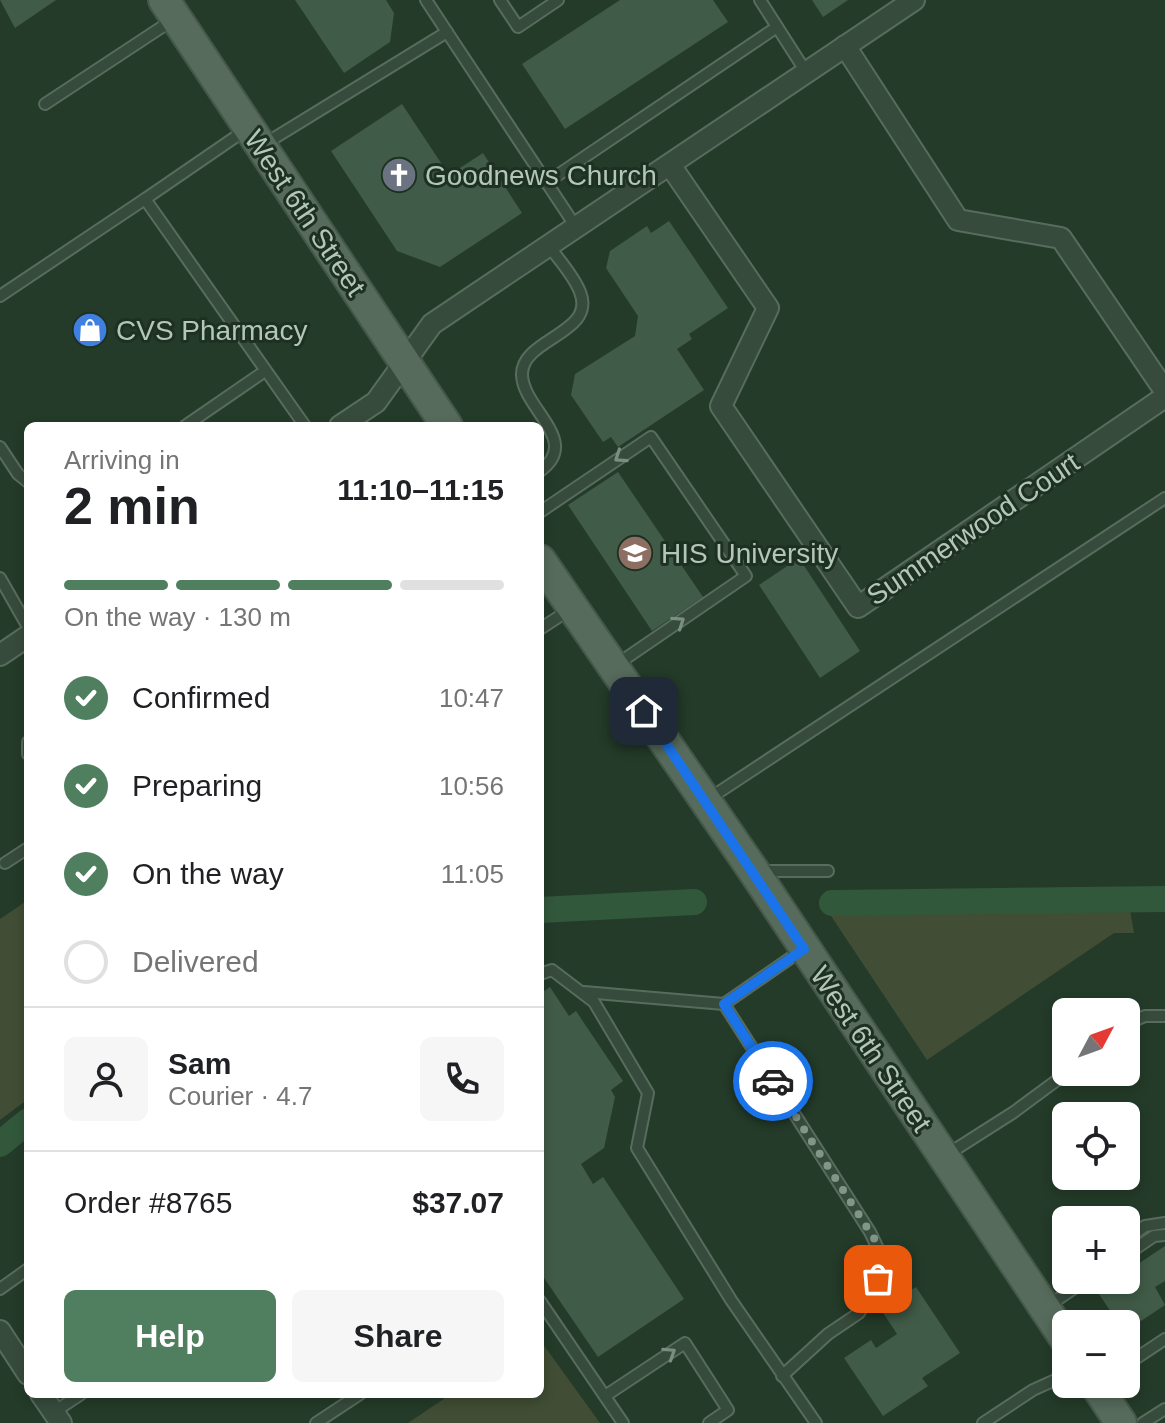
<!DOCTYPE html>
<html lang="en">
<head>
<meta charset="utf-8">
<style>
	body { margin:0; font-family:Arial,sans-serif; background:#f6f6f6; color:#202124; height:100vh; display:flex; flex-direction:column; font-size:30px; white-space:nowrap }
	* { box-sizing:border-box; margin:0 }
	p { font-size:26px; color:#757577 }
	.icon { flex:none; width:44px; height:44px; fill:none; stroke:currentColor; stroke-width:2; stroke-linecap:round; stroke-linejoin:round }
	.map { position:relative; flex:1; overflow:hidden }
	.panel { position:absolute; left:24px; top:422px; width:520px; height:976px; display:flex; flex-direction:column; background:#fff; border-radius:12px; box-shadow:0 4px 12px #0003 }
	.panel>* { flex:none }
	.needle { width:52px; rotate:49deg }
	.buttons { position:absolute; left:1052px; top:998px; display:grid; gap:16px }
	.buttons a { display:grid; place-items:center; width:88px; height:88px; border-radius:12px; background:#fff; box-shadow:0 4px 12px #0003; font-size:40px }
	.pin { position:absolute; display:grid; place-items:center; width:68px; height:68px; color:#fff; margin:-34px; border-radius:16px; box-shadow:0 4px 12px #0006 }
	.courier { position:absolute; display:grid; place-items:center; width:80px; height:80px; margin:-40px; border:6px solid #1a73e8; border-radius:50%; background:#fff; color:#222; box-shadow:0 2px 10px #0007 }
	.head em { font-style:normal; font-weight:600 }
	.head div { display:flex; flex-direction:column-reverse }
	.head { display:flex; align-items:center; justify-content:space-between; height:136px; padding:0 40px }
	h1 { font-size:52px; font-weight:600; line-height:60px }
	.bar { display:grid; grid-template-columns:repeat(4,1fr); gap:12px 8px; align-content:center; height:96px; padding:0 40px }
	.bar i { height:10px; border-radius:6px; background:#e0e0e0 }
	.bar .on { background:#507f5f }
	.bar p { grid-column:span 4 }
	.line { display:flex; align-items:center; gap:20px; padding:0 40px; border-top:2px solid #e0e0e0 }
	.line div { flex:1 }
	.round { display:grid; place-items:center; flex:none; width:84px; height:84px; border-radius:12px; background:#f6f6f6 }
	ol { padding:0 40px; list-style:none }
	li { display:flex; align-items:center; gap:24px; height:88px }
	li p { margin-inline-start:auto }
	li .icon { padding:8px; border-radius:50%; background:#507f5f; color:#fff; stroke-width:4 }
	li:last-child { color:#757577 }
	li i { width:44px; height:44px; border:4px solid #e0e0e0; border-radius:50% }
	.cta { display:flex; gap:16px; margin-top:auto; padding:16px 40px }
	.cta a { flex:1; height:92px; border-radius:12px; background:#507f5f; color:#fff; font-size:32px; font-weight:600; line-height:92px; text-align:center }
	.cta a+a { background:#f6f6f6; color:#202124 }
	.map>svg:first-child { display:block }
</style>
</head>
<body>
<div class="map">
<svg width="1165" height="1423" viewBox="0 0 1165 1423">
	<rect width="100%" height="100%" fill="#243b29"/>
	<g fill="#414d34">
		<polygon points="28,900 28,1099 0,1120 0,919"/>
		<polygon points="827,910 1130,910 1134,933 1114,933 927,1060"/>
		<polygon points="540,1340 600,1423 408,1423 451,1394 540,1394"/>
	</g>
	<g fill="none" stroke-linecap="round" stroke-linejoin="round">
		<g stroke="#32583b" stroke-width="26">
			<polyline points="832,903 1165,899"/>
			<polyline points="540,910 694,902"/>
			<polyline points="0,1144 28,1121"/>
		</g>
	</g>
	<g fill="#405b47">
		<polygon points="0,0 56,0 15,28"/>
		<polygon points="295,0 386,0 394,13 390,42 344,73"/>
		<polygon points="620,0 713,0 728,22 565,129 522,64"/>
		<polygon points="812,0 848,0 823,17"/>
		<polygon points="402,104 449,175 483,153 522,213 440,267 397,251 331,151"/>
		<polygon points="669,221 728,308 689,334 692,339 677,349 704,390 618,447 611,437 603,442 571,395 575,374 635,336 638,316 606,268 610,251 647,226 651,233"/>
		<polygon points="618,472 703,597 652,631 568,505"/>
		<polygon points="799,558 860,651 820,678 759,585"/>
		<polygon points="550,987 569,1016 576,1011 623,1081 611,1090 615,1097 604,1148 581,1164 593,1184 603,1177 684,1299 598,1357 540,1272 540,994"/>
		<polygon points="1165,1246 1165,1281 1155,1287 1165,1305 1141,1321 1138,1318 1126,1326 1119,1324 1095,1288 1108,1280 1126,1280 1126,1261 1135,1266"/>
		<polygon points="916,1287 960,1353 922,1378 928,1386 883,1416 844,1358 871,1340 876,1348 897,1334 878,1305 901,1290 904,1294"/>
	</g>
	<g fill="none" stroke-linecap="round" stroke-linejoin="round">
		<defs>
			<g id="service">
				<polyline points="500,0 518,27 558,0"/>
				<polyline points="760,0 806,72"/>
				<polyline points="447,32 576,227"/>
				<polyline points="45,104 174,19"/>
				<polyline points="247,129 145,199 305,426"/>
				<polyline points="263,145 447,32 426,0"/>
				<polyline points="546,183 777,27"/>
				<polyline points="0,296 145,199"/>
				<polyline points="185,426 265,371"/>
				<polyline points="0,447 18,474 28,482"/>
				<path d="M540,471C582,441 523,409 522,375C521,338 597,334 580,292C574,276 559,260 549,246"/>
				<polyline points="540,512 651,437 746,576 616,665"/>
				<polyline points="0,578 28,627"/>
				<polyline points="540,629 572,608"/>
				<polyline points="28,742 28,754"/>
				<polyline points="707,800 1165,498"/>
				<polyline points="5,863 28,848"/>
				<polyline points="759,871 828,871"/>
				<polyline points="540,974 552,970 594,1002 648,1093 637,1148 731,1300 816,1423"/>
				<polyline points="584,992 724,1004 802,950"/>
				<polyline points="724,1004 870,1232 881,1255 878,1279 859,1313 828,1334 782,1376"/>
				<polyline points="1126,1024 1145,1016 1165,1016"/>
				<polyline points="945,1156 1014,1112 1068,1072"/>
				<polyline points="1126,1240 1145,1226 1165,1223"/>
				<polyline points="1126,1255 1154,1236 1165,1235"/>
				<polyline points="0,1289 28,1269"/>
				<polyline points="540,1301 623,1423"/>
				<polyline points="1048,1306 1086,1280"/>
				<polyline points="1126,1365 1165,1339"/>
				<polyline points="605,1396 685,1343 728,1410 709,1423"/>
				<polyline points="54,1412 81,1394"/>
				<polyline points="316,1423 360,1394"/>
				<polyline points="983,1423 1033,1390 1066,1375"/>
				<polyline points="1143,1423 1165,1409"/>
			</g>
			<g id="minor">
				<polyline points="845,46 958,220 1061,238 1165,391"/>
				<polyline points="670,165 768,308 721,406 858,607 1165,397"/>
				<polyline points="340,426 376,402 432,324 914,0"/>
				<polyline points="0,655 28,636"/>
				<polyline points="0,1331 28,1374"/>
				<polyline points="41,1394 61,1423"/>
			</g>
			<g id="primary">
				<polyline points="164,0 447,426"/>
				<polyline points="540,560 753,870 1066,1340"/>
				<polyline points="1095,1384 1121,1423"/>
			</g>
		</defs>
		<use href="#service" stroke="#586c5d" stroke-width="14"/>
		<use href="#minor" stroke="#586c5d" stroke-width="24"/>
		<use href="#primary" stroke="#445748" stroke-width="34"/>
		<use href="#service" stroke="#374b3c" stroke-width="10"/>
		<use href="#minor" stroke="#374b3c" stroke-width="20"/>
		<use href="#primary" stroke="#566b5b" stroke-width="30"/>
	</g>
	<defs><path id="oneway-chevron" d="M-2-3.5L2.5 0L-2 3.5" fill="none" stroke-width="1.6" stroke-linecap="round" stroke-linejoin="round" transform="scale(2)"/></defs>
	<g stroke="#7b8f80">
		<use href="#oneway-chevron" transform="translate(620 457) rotate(146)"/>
		<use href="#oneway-chevron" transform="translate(679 622) rotate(-34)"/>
		<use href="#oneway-chevron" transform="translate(670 1353) rotate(-33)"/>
	</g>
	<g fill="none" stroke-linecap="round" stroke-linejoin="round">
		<polyline stroke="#819686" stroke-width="8" stroke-dasharray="0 14.4" points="773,1081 877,1243 881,1255 878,1279"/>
		<polyline stroke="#1a73e8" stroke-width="10" points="644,711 804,949 724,1004 773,1081"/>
	</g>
	<defs>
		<symbol id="church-disc" viewBox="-11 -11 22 22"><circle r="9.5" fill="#6b7280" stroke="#1d3021"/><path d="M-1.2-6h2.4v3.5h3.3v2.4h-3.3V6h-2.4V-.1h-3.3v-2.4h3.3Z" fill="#fff"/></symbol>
		<symbol id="shop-disc" viewBox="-11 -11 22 22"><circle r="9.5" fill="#3f7fe0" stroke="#1d3021"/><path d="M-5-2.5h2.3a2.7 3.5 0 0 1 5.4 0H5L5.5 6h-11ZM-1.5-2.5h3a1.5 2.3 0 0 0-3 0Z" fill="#fff"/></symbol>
		<symbol id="university-disc" viewBox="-11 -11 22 22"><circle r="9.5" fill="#8d6e63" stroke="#1d3021"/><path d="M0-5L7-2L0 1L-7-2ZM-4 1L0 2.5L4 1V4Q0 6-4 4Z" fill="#fff"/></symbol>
	</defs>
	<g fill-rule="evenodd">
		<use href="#church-disc" x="379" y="155" width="40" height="40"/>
		<use href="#shop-disc" x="70" y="310" width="40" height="40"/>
		<use href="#university-disc" x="615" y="533" width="40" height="40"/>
	</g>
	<g text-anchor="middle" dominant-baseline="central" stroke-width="6" stroke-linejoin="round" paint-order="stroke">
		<g font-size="28" fill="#b3c7b8" stroke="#1d3021" text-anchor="start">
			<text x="425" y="175">Goodnews Church</text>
			<text x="116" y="330">CVS Pharmacy</text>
			<text x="661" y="553">HIS University</text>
		</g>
		<g font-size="28" fill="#b3c7b8" stroke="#1d3021">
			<text transform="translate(305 213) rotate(56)">West 6th Street</text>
			<text transform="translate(973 529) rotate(-34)">Summerwood Court</text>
			<text transform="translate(871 1049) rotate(56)">West 6th Street</text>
		</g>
	</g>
</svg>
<div class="buttons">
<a><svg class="needle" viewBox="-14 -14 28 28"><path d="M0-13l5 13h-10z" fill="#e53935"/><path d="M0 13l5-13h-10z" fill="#757577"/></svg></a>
<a><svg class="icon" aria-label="locate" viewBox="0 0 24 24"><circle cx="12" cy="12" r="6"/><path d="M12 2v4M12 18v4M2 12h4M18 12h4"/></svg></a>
<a>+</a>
<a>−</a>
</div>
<div class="pin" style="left:878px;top:1279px;background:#ea580c"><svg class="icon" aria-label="bag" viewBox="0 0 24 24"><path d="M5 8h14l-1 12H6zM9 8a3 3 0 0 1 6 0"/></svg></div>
<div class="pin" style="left:644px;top:711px;background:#1f2937"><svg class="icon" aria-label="home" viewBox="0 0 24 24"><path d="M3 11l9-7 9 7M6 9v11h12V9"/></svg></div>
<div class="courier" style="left:773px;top:1081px"><svg class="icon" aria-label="car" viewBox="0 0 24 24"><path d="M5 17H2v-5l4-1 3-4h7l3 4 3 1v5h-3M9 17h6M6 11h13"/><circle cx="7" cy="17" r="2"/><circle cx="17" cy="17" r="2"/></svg></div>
<section class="panel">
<div class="head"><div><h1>2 min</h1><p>Arriving in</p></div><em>11:10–11:15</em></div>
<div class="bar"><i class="on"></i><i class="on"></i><i class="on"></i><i></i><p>On the way · 130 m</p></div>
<ol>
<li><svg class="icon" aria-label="check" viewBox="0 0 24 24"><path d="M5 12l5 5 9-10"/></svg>Confirmed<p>10:47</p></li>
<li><svg class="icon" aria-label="check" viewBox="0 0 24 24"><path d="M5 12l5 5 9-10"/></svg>Preparing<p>10:56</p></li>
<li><svg class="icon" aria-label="check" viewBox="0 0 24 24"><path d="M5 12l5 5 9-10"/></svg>On the way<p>11:05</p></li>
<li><i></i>Delivered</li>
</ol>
<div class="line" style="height:144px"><a class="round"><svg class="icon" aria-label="person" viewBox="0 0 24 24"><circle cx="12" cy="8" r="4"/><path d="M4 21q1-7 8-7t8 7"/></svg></a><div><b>Sam</b><p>Courier · 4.7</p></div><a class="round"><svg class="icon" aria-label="phone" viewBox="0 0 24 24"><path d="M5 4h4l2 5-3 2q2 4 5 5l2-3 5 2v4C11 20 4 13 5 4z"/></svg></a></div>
<div class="line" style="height:104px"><div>Order #8765</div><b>$37.07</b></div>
<div class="cta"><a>Help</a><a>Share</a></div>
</section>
</div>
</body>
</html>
